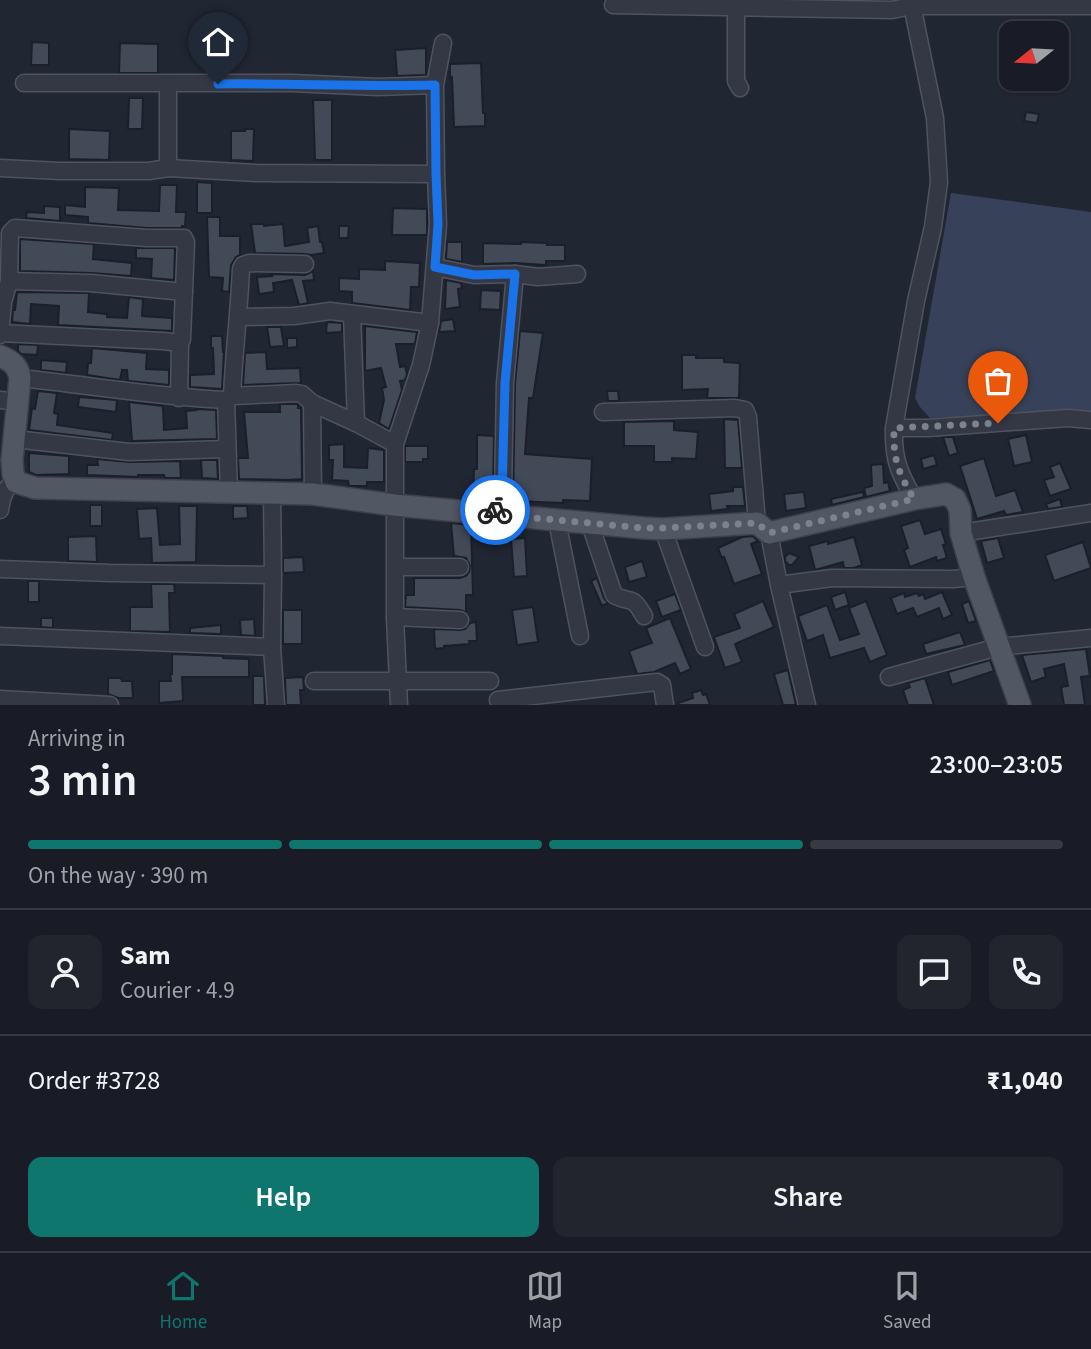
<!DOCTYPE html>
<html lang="en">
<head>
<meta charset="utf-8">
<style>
	body { margin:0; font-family:"Source Sans 3",sans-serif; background:#22252e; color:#f1f3f6; height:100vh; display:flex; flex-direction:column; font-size:26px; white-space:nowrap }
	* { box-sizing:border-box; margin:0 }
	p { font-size:23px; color:#9fa1a7 }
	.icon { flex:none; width:38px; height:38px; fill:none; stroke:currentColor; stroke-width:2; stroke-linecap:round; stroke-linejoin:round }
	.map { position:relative; height:705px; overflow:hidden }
	.details { display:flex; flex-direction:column; background:#191c26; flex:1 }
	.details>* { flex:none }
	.needle { width:46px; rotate:252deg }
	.tools { position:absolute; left:999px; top:21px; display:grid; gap:14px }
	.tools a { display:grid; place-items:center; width:70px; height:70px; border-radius:14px; background:#191c26; box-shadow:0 2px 5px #0004,0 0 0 2px #373a43; font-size:35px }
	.pin { position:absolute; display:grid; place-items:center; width:60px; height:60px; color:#fff; margin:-72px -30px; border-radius:50% 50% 50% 0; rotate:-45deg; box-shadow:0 0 7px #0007 }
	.pin .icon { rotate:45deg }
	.courier { position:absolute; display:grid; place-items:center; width:70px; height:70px; margin:-35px; border:5px solid #1a73e8; border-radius:50%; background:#fff; color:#222; box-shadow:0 2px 9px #0007 }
	.overview em { font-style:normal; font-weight:600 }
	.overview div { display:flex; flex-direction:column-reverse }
	.overview { display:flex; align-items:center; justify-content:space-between; height:119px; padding:0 28px }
	h1 { font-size:46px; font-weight:600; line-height:52px }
	.bar { display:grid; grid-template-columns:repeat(4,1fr); gap:10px 7px; align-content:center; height:84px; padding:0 28px }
	.bar i { height:9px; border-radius:5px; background:#373a43 }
	.bar .on { background:#0f766e }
	.bar p { grid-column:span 4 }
	.line { display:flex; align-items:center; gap:18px; padding:0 28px; border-top:2px solid #373a43 }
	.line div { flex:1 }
	.round { display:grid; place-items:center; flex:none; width:74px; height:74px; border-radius:14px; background:#22252e }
	.button { display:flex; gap:14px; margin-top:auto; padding:14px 28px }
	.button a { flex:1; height:80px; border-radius:14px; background:#0f766e; color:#fff; font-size:28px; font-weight:600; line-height:80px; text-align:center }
	.button a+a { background:#22252e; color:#f1f3f6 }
	.menu { display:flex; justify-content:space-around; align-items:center; height:98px; border-top:2px solid #373a43; background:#191c26; font-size:19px; color:#9fa1a7 }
	.menu a { display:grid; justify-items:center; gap:4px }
	.menu .on { color:#0f766e }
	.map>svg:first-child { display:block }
</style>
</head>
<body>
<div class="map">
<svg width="1091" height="705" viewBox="0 0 1091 705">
	<rect width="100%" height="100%" fill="#212633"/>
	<polygon fill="#37425a" points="951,193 1091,212 1091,412 930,418 920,407 915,398"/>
	<g fill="#424957" stroke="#1b1f2a" stroke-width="2">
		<polygon points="32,42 49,43 49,65 31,65"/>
		<polygon points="120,43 158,44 158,73 119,73"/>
		<polygon points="426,48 426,75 397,76 395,50"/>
		<polygon points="481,63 483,113 485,113 485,126 454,127 452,77 450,78 450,64"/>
		<polygon points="129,98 143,98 142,129 128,129"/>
		<polygon points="313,100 332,100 332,160 315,160"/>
		<polygon points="1026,112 1039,114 1037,123 1024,121"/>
		<polygon points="69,129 110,131 109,160 69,159"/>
		<polygon points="245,129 254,129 253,161 231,160 231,131 245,131"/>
		<polygon points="197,182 212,183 212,213 197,213"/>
		<polygon points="160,185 177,185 176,212 186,212 185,226 182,226 182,228 147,228 88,223 88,217 65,215 65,205 85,207 85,187 119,188 118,210 159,211"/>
		<polygon points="44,206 60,207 60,221 26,218 27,212 44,213"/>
		<polygon points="393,208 427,209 427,235 392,235"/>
		<polygon points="207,217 220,217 220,236 240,236 240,255 236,257 231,265 229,292 222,291 223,278 209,277"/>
		<polygon points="251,224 264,224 264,226 283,224 285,246 309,242 307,228 318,226 320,242 322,242 324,253 311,255 305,254 255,253"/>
		<polygon points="339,226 349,226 348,238 339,238"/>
		<polygon points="20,239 94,244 93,259 132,263 131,276 91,273 20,271"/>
		<polygon points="447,242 462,242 462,262 446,259"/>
		<polygon points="521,242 547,243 547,245 565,245 565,261 546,261 546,265 515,263 483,264 483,243 521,244"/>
		<polygon points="136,248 175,248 174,280 151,278 152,259 136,258"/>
		<polygon points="385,261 420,263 419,287 411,287 410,310 352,303 352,292 339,291 339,278 359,279 359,269 385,270"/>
		<polygon points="313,271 314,280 303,281 308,303 299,305 292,280 273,283 274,292 259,294 257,277 272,276 271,274 305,275"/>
		<polygon points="446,280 461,283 462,288 458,289 460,307 445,309"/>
		<polygon points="481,290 501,291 500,310 480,309"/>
		<polygon points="17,292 89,293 88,312 107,314 107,317 127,318 129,297 143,299 142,316 172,318 172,331 58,325 59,306 31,304 30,324 12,322 13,310 15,310"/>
		<polygon points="453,319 455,331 439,332 441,321"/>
		<polygon points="327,322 342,323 342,332 326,333"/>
		<polygon points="365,326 417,332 415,344 396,344 400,367 405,366 407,374 405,380 400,381 402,390 389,429 379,423 384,400 382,388 386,387 381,368 365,371"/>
		<polygon points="267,327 281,327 284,346 270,347"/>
		<polygon points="520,331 543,333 533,398 529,398 525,454 592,459 590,501 563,500 563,503 513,501 515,384"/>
		<polygon points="211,336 222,336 223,352 224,352 222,389 190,387 190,375 214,374 213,348 211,348"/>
		<polygon points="287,338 297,338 297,347 287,348"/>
		<polygon points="18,344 38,345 37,355 21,354 18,351"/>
		<polygon points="92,348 147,353 146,369 169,370 169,385 128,381 127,370 122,370 120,380 87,375 88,363 91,363"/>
		<polygon points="266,352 267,369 300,368 301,383 243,385 245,353"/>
		<polygon points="682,355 696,355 696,358 724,358 724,362 740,363 739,398 707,398 708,389 682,390"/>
		<polygon points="41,360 67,362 66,373 41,370"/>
		<polygon points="38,391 57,393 54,413 58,414 57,425 113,433 112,440 29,430 32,408 35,409"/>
		<polygon points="607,391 618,391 619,401 608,401"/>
		<polygon points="79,397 117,400 116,412 78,407"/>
		<polygon points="129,402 163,406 164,430 187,428 186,411 196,410 196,409 216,410 217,439 132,441"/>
		<polygon points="280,404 298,404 298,408 301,408 302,479 289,480 239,479 238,458 248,458 244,412 280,412"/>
		<polygon points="724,419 738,420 742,468 725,468"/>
		<polygon points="674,421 674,430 698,432 696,459 672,458 672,462 654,462 654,446 624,446 624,422"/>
		<polygon points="477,435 494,436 493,491 489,497 473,497 474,469 477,469"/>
		<polygon points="1026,435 1032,462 1014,466 1008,439"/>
		<polygon points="943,437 953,437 958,453 949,456"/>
		<polygon points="344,444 344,467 367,468 368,448 384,450 384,482 367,482 367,486 349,486 348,481 332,480 333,460 329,460 329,445"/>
		<polygon points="405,446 428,446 428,459 423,459 423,462 405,462"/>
		<polygon points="29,453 69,456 69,474 36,475 29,472"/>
		<polygon points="934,455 937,465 923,469 921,459"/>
		<polygon points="984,458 996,496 1015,490 1023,512 1006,515 1004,511 977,519 960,466"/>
		<polygon points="97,459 129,462 180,461 181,478 165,478 164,475 138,475 138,477 87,475 87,465 98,465"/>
		<polygon points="201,460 217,460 218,479 202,478"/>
		<polygon points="1060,463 1071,489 1050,496 1044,480 1054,477 1050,467"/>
		<polygon points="883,464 884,483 888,482 890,491 866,497 864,488 872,486 871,465"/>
		<polygon points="733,487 743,487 745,506 727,506 728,509 711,511 709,494 733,491"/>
		<polygon points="804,492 806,508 786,511 784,494"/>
		<polygon points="863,492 864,497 832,505 831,499"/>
		<polygon points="1060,499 1062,507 1048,509 1046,504"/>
		<rect x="90" y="505" width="12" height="21"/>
		<polygon points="179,506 197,506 196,562 152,563 151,538 139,539 137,509 157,508 160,545 180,544"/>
		<polygon points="233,506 247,506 248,518 233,519"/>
		<polygon points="920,520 925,534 941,529 946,544 943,545 947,558 937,561 936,557 910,567 904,550 908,548 901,526"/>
		<polygon points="451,523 471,525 473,595 466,595 466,612 460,610 405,607 406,595 414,595 414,578 460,578 466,576 469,572 470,566 466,558 454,556"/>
		<polygon points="96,536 97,562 68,561 68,537"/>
		<polygon points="753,536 758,541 751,544 762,574 734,584 724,557 722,558 718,548 742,537"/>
		<polygon points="854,537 862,565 854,568 844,568 843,562 815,570 809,546 828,541 828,544"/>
		<polygon points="525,538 527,576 514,577 511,539"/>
		<polygon points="998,538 1004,558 987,563 981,541"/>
		<polygon points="1083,542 1091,568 1054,581 1045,555"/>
		<polygon points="789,553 799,557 792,565 789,565 785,561 785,557"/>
		<polygon points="303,557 304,572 283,573 283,558"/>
		<polygon points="642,561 647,577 629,582 625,567"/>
		<polygon points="597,578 604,598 608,603 602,606 591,581"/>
		<rect x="28" y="581" width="11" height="21"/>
		<polygon points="151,584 174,584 175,593 169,593 170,632 130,631 130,607 152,607"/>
		<polygon points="845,592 849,605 835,610 831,597"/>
		<polygon points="942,592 952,615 943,619 939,608 917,617 913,608 897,614 891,598 904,593 905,597 917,593 919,596 923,594 925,599"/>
		<polygon points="675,594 681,610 662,617 656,601"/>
		<polygon points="763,601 774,627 735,644 742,662 725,668 714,637 740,628 734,614"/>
		<polygon points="866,601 887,655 870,662 864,648 830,658 823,635 807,641 798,616 827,605 840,640 859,634 849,608"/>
		<polygon points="969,601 976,621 968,623 962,604"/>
		<polygon points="533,607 538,642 517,645 512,610"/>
		<rect x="283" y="610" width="19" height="34"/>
		<polygon points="41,618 53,618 53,628 41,627"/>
		<polygon points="670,618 691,669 680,674 675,663 654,672 637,674 629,651 652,643 646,628"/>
		<polygon points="254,619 255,636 241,635 240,620"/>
		<polygon points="476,622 477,641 469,641 470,644 444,646 444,648 435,649 434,629 460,630 465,629 470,623"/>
		<polygon points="221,625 221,634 190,633 190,628"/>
		<polygon points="960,632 965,645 926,654 923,644"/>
		<polygon points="1086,649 1090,676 1081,677 1085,705 1064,705 1061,687 1068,686 1064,664 1044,669 1046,677 1031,682 1022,655"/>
		<polygon points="172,654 223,656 223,658 249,659 249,677 182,677 183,701 159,703 159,681 171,681 170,674 172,674"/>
		<polygon points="990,660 994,671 952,685 948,672"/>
		<polygon points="788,670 796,705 783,705 774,674"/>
		<polygon points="253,676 264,676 265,705 253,705"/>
		<polygon points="303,677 304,690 300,690 301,705 286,705 285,678"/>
		<polygon points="108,678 121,678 122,681 132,681 133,698 118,698 108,694"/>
		<polygon points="925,678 934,705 908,705 903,690 910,687 908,683"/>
		<polygon points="701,690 703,695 706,694 710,705 678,705 678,703 693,698 692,693"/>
	</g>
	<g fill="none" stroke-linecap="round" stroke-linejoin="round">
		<defs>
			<g id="minor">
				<path d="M911,0L935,118L939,182L933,227L916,301L894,428C893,460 899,472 914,499"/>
				<polyline points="613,5 892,10 912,6 1091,6"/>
				<polyline points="736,7 736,81 740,88"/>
				<polyline points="24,83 292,83 378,87 435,85"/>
				<polyline points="168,84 168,168"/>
				<polyline points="0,168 60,171 149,171 168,168 256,173 436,174"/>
				<polyline points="435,267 474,275 515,274 538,277 577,274"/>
				<polyline points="352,314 356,423"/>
				<polyline points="239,317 294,316 330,311 430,323"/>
				<polyline points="0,333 163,341 180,343 182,339 186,242 184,238 147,238 15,228 10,233 9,281"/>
				<polyline points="0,335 3,302 9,281 91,283 184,292"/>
				<path d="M20,378C89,385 157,397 226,400"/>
				<polyline points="232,396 296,393 302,394 312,403 313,494"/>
				<polyline points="179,398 180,343"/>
				<polyline points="0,400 18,402"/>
				<polyline points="312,403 356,423 395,444"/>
				<polyline points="603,412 735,408 745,410 748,417 757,523"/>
				<polyline points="894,428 928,428 1068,418 1091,420"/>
				<polyline points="15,439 129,452 227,449"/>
				<path d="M229,493L226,400L232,396C234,354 239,311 241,269L243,265L249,263L305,264"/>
				<polyline points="272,493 273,575 272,647 276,705"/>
				<path d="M0,510C2,496 5,489 15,479"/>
				<polyline points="492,514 503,494 505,383 515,274"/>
				<polyline points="557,521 580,636"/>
				<path d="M590,524L614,595C632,605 631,593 644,616"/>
				<polyline points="663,529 705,647"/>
				<polyline points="769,533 779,585 807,705"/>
				<polyline points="961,533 1091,513"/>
				<polyline points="396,567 460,567"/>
				<polyline points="0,569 110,573 273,575"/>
				<polyline points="779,585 832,578 953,579 974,577"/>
				<polyline points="395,617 460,620"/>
				<polyline points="0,636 272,647"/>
				<polyline points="889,677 998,647 1091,638"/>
				<polyline points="314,681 490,681"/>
				<polyline points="0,699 110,705"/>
				<polyline points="498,700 657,682 662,685 665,705"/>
				<polyline points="399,705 395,617 395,444 421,365 430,323 438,224 436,174 435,85 443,43"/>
			</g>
			<path id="major" d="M0,356C12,361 18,366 20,378L12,460L13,474L16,482L35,488L313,494L394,505L644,528L663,529L757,523L769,533L914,499L946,494L955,499L960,510L961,533L974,577L1020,705"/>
		</defs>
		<use href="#minor" stroke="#4e535f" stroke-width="19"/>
		<use href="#major" stroke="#3d414d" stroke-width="24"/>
		<use href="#minor" stroke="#343844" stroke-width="16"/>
		<use href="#major" stroke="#525764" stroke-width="21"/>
	</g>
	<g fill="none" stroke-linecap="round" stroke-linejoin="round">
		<path stroke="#7c828f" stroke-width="7" stroke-dasharray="0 12.6" d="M495,510L492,514L643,528H663L757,523L769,533L914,499C898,472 893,460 894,428L998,423"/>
		<path stroke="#1a73e8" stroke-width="9" d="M218,84C290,83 363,87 435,85L436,174L438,224L435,267L474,275L515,274L505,383L502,494L495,510"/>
	</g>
</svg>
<div class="tools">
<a><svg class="needle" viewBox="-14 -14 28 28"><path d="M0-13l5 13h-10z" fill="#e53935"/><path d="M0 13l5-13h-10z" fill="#9fa1a7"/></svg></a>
</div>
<div class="pin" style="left:998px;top:423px;background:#ea580c"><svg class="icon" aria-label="bag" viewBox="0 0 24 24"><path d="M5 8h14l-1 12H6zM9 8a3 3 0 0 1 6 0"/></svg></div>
<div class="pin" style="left:218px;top:84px;background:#1f2937"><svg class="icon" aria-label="home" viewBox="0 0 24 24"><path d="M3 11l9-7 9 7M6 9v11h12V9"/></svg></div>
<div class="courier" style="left:495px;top:510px"><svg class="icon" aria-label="bike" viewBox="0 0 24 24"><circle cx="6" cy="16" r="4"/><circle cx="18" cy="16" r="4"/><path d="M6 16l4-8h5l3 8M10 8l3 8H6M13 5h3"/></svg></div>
</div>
<section class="details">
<div class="overview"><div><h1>3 min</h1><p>Arriving in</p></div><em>23:00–23:05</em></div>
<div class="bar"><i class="on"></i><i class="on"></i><i class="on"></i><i></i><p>On the way · 390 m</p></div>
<div class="line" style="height:126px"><a class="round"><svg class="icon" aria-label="person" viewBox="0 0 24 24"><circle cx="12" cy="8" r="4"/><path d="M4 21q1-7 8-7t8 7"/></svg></a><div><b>Sam</b><p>Courier · 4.9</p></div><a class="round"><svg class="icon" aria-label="chat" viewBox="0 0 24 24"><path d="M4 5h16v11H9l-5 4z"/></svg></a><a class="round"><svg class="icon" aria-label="phone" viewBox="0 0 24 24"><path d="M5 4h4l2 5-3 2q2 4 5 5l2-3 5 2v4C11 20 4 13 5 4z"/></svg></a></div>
<div class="line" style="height:91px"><div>Order #3728</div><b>₹1,040</b></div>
<div class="button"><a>Help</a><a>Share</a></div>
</section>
<nav class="menu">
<a class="on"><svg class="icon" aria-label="home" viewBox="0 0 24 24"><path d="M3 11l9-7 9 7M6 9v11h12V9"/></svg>Home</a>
<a><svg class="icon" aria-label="map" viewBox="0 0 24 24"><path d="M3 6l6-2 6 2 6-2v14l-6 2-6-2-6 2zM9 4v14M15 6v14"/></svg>Map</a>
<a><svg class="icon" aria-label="saved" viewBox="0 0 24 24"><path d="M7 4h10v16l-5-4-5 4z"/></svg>Saved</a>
</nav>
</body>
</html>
